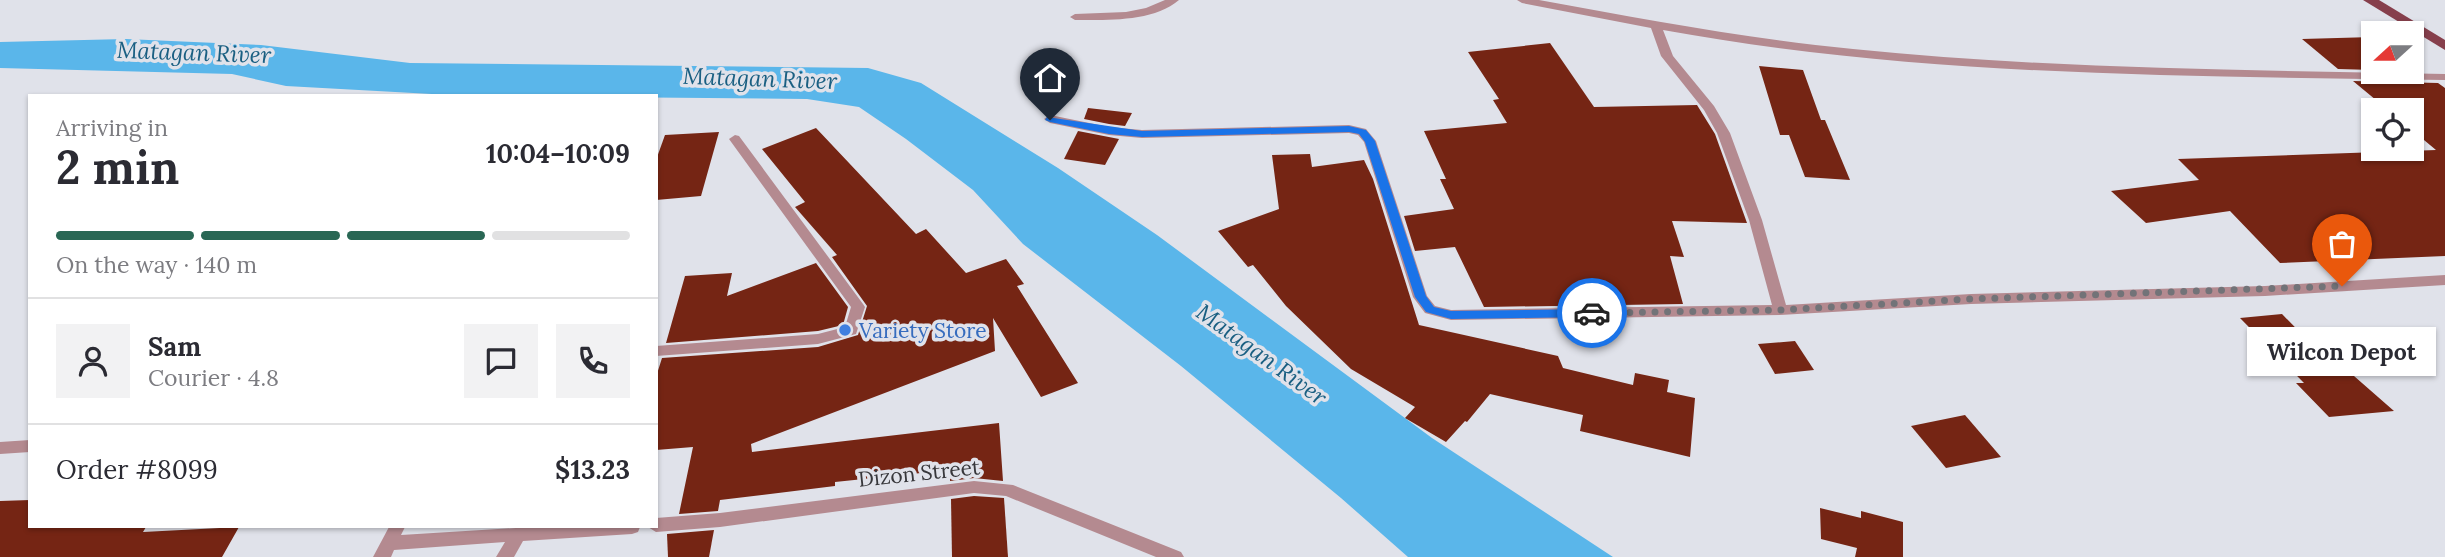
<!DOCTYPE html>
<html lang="en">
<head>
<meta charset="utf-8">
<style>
	body { margin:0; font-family:Lora,serif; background:#f2f2f3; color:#2b2b33; height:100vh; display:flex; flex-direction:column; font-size:26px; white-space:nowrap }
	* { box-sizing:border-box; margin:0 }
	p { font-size:23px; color:#7c7c81 }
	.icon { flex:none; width:38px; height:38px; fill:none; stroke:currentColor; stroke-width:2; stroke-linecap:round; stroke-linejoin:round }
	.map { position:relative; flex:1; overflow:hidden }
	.panel { position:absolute; left:28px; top:94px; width:630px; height:434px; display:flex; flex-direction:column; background:#fff; border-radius:0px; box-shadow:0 2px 5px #0004 }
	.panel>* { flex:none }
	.needle { width:46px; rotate:249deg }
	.tools { position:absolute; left:2361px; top:21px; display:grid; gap:14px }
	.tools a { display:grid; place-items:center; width:63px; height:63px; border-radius:0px; background:#fff; box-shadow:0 2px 5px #0004; font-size:35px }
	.pin { position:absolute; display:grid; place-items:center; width:60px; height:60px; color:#fff; margin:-72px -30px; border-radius:50% 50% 50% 0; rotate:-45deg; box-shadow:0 0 7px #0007 }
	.pin .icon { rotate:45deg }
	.courier { position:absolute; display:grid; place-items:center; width:70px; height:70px; margin:-35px; border:5px solid #1a73e8; border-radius:50%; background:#fff; color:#222; box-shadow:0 2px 9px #0007 }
	.bubble { position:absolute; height:49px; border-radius:0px; background:#fff; box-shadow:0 2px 5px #0004; font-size:23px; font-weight:700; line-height:49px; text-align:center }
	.headline em { font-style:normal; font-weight:700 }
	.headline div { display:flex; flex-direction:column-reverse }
	.headline { display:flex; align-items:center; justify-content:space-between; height:119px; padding:0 28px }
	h1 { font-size:46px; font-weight:700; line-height:52px }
	.bar { display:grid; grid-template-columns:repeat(4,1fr); gap:10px 7px; align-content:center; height:84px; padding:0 28px }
	.bar i { height:9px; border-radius:5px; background:#e1e1e2 }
	.bar .selected { background:#296754 }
	.bar p { grid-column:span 4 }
	.line { display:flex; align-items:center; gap:18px; padding:0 28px; border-top:2px solid #e1e1e2 }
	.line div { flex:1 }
	.round { display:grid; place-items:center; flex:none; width:74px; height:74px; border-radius:0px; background:#f2f2f3 }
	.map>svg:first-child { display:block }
</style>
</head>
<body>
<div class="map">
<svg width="2445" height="557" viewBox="0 0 2445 557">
	<rect width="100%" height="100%" fill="#e0e2ea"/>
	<polygon fill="#5ab6ea" points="126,39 261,45 410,63 868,68 921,83 1058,168 1157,235 1432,438 1613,557 1408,557 1341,498 1181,366 1023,244 973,190 906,139 859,107 807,99 468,96 286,86 232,74 0,68 0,42"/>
	<g fill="#752514">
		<polygon points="2373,37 2373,70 2338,69 2302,39"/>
		<polygon points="1550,43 1594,107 1697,105 1715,134 1747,223 1672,221 1684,257 1670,256 1683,304 1484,307 1455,247 1415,251 1404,216 1454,209 1440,179 1446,179 1424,131 1507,123 1493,100 1499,99 1468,52"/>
		<polygon points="1759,66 1803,70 1821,120 1825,120 1850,180 1805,177 1789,135 1780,135"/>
		<polygon points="2353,81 2438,83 2445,88 2445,256 2280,263 2230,211 2146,223 2111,191 2199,180 2178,159 2436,150 2412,130 2412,110 2388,110"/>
		<polygon points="1088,108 1132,113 1125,126 1109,124 1084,119"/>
		<polygon points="816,128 916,234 926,229 966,273 1006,259 1024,284 1017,286 1078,383 1041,397 993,318 995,351 751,444 752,452 999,423 1003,481 974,478 950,481 950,470 835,482 835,486 720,500 718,511 679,514 693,447 656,450 656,377 662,358 818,347 858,335 867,306 832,257 837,255 795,207 805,202 762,149"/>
		<polygon points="1078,131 1119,139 1105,165 1064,159"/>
		<polygon points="719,132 701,196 656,200 656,160 665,135"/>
		<polygon points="1310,154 1312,167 1364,160 1373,179 1419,325 1558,356 1563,368 1633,385 1635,373 1669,380 1667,392 1695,398 1690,457 1580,431 1583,415 1490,394 1467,422 1465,421 1446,442 1405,418 1415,407 1351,369 1286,306 1253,265 1248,267 1218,231 1279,209 1272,155"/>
		<polygon points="816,263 848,307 843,325 818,331 666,343 685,276 732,273 727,296"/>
		<polygon points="2282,314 2330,363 2338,362 2394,411 2329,417 2296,383 2304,383 2240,318"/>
		<polygon points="1795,341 1814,370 1775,374 1758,344"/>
		<polygon points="1965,415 2001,457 1946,468 1911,426"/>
		<polygon points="974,496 1004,498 1008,557 952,557 951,499"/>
		<polygon points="30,500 30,527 146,527 143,532 239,527 222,557 0,557 0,501"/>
		<polygon points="1820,508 1861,518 1861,511 1903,522 1903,557 1855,557 1857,548 1821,539"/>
		<polygon points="714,530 709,557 668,557 667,534"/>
	</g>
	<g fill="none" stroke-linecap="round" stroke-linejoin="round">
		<g fill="#b48a90" fill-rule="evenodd">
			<path d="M1165,0H1179C1153,22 1108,20 1075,20L1070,17L1075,14L1126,12L1146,8Z"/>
			<path d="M1517,0H1539C1644,19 1747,39 1853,49C2050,69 2247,70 2445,74V80C2184,76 1920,77 1663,30L1673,56L1714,106L1730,133L1762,220L1786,305L1971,294L2265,286L2445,275V285L2265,296L1971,304L1780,315L1451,320L1425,313L1413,297L1364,142L1358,135L1349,133L1142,138L1109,135L1050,123L1044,119L1050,115L1109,127L1142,130L1349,125L1366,129L1376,141L1427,296L1435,306L1451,310L1772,305L1749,220L1717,133L1704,110L1661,56L1651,28L1522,3Z"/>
			<polygon points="735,135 739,136 863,304 865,307 856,334 818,344 656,356 656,346 818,334 845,327 851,307 729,139"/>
			<polygon points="30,440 30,452 0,454 0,442"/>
			<polygon points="974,481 1013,485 1181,552 1184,557 1156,557 1006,496 974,493 720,527 656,532 648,527 656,527 656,518 720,513"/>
			<polygon points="389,527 405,527 401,535 532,527 640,527 638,532 632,534 523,541 514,557 496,557 505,542 394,550 391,557 373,557"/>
		</g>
		<polygon fill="#863f4c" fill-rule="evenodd" points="2363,0 2379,0 2445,40 2445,50"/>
	</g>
	<polygon fill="#1a73e8" points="1047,117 1142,131 1349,126 1366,130 1375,141 1426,296 1434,307 1451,311 1592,309 1598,313 1592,317 1451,319 1426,312 1415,297 1365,142 1359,134 1349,132 1142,137 1109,134 1050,122 1045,120"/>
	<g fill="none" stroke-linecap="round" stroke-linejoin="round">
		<polyline stroke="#727378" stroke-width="7" stroke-dasharray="0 12.6" points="1592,313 1780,310 1971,299 2342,286"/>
	</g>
	<circle fill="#3f7fe0" stroke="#e0e2ea" stroke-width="2.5" cx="845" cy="330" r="7"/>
	<g text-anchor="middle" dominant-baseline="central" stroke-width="7" stroke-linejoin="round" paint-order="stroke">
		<g font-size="21" fill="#366cbe" stroke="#e0e2ea" text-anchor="start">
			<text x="859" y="330">Variety Store</text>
		</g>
		<g font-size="21" fill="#37373b" stroke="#e0e2ea">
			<text transform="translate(919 473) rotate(-6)">Dizon Street</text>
		</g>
		<g font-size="23" font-style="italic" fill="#1a5f82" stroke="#e0e2ea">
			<text transform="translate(194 52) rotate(2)">Matagan River</text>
			<text transform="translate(760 78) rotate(2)">Matagan River</text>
			<text transform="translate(1262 354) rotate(36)">Matagan River</text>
		</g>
	</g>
</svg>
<div class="tools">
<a><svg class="needle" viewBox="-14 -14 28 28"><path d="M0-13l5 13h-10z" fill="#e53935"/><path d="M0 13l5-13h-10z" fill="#7c7c81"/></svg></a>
<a><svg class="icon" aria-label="locate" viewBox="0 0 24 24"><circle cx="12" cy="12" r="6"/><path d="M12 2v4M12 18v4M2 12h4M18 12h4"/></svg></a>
</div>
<div class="pin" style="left:2342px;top:286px;background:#ea580c"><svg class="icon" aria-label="bag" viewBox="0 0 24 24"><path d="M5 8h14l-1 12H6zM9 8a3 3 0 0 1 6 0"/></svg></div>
<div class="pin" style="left:1050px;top:120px;background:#1f2937"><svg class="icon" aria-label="home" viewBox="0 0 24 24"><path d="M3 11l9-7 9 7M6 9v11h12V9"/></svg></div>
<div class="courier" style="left:1592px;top:313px"><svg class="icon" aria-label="car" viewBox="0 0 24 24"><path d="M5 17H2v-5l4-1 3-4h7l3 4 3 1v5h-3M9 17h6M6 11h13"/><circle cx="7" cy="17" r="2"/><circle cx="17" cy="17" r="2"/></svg></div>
<div class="bubble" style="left:2247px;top:327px;width:189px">Wilcon Depot</div>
<section class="panel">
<div class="headline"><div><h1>2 min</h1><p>Arriving in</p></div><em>10:04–10:09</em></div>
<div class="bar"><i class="selected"></i><i class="selected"></i><i class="selected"></i><i></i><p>On the way · 140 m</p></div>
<div class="line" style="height:126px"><a class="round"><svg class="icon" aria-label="person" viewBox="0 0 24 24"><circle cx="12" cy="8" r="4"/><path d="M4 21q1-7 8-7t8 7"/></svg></a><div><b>Sam</b><p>Courier · 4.8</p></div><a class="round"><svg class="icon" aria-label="chat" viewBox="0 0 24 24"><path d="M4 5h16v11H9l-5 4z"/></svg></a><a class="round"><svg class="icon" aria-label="phone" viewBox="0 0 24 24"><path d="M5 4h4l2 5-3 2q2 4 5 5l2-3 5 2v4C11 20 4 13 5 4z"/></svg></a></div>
<div class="line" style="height:91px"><div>Order #8099</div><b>$13.23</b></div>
</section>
</div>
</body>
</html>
